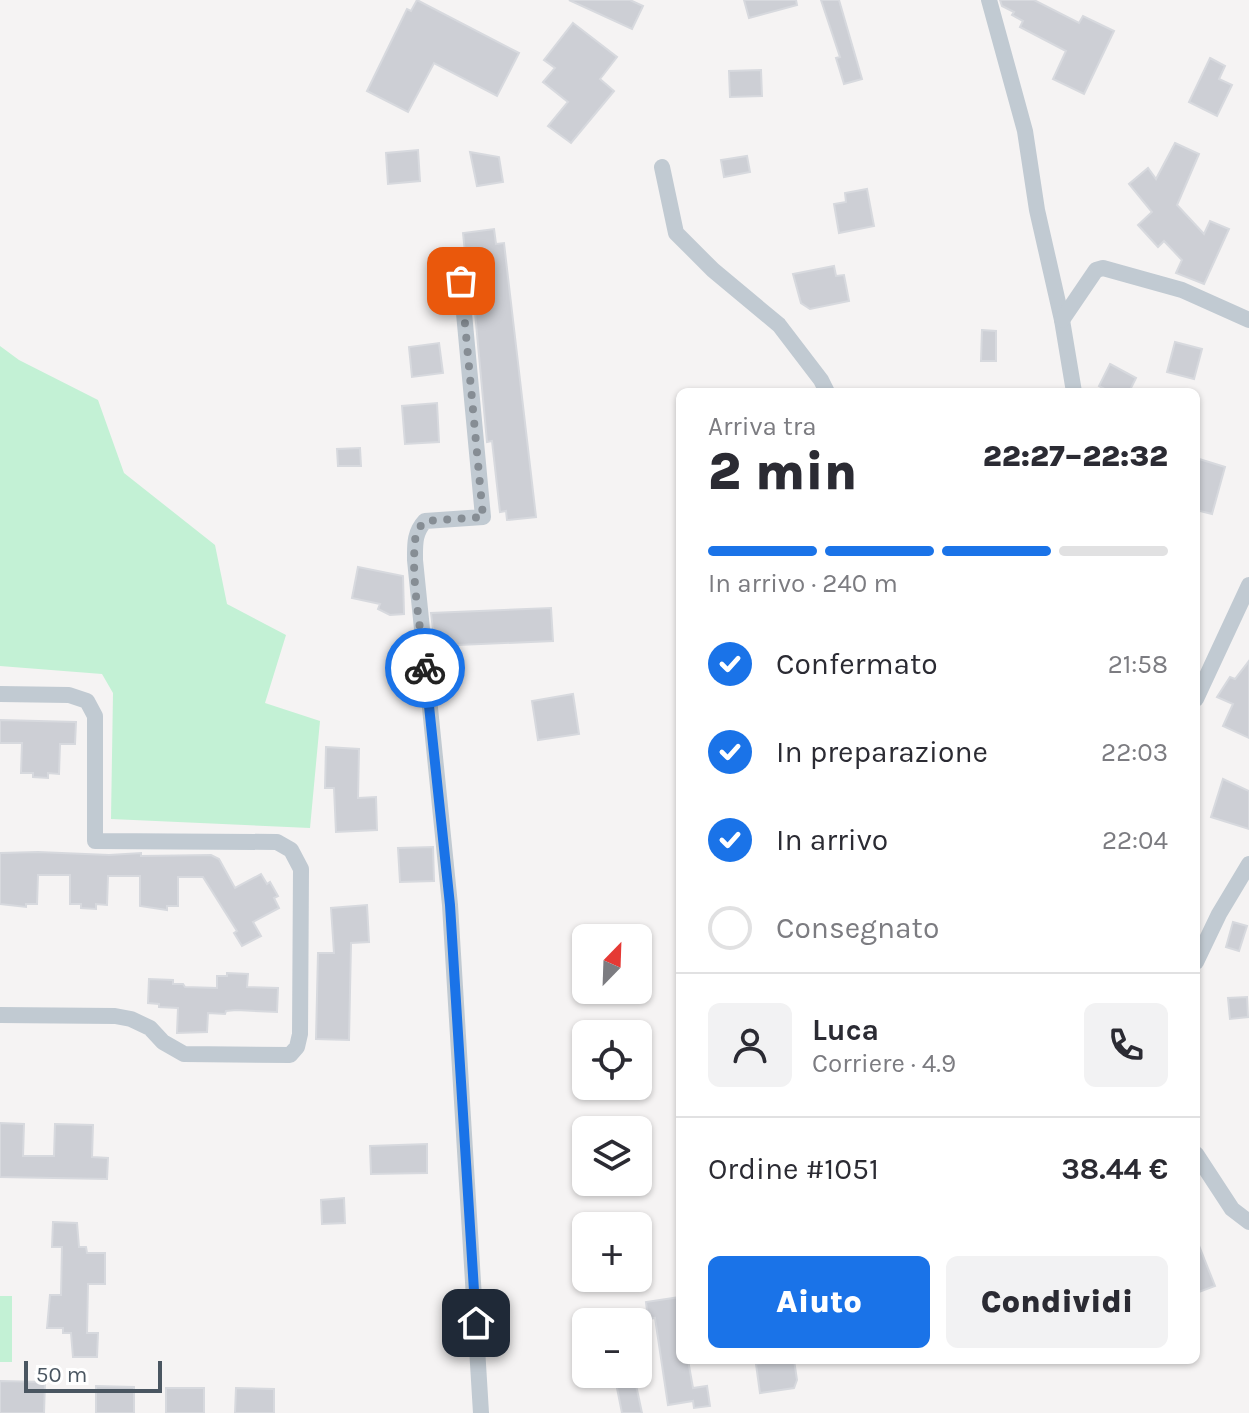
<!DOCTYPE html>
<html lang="it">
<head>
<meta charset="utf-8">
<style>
	body { margin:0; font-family:Karla,sans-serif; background:#f2f2f3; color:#2b2b33; height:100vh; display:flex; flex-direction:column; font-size:30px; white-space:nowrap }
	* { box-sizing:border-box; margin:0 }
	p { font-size:26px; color:#7c7c81 }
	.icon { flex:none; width:44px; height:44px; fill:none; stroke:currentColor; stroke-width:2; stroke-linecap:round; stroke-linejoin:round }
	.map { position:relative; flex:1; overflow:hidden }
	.side { position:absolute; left:676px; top:388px; width:524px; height:976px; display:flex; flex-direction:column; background:#fff; border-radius:12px; box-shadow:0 2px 6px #0004 }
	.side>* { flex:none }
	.needle { width:52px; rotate:23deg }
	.buttons { position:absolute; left:572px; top:924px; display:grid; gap:16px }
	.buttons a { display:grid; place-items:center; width:80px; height:80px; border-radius:12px; background:#fff; box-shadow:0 2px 6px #0004; font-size:40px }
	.scale { position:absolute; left:24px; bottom:20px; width:138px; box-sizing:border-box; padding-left:8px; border:4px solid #4a5661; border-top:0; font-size:22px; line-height:28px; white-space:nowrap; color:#4a5661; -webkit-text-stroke:6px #fff; paint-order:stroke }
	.pin { position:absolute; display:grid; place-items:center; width:68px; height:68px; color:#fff; margin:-34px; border-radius:16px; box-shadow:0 4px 12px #0006 }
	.courier { position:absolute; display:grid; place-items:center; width:80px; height:80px; margin:-40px; border:6px solid #1a73e8; border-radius:50%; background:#fff; color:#222; box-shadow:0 2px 10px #0007 }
	.summary em { font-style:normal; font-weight:800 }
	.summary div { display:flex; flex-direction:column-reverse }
	.summary { display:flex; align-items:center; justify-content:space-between; height:136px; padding:0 32px }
	h1 { font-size:52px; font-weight:800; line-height:60px }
	.bar { display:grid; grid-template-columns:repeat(4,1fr); gap:12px 8px; align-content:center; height:96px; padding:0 32px }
	.bar i { height:10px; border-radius:6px; background:#e1e1e2 }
	.bar .selected { background:#1a73e8 }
	.bar p { grid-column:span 4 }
	.line { display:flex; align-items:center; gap:20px; padding:0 32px; border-top:2px solid #e1e1e2 }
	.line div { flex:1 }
	.round { display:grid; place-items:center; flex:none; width:84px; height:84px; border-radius:12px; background:#f2f2f3 }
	ol { padding:0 32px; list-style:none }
	li { display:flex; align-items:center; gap:24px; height:88px }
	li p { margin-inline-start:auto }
	li .icon { padding:8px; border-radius:50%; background:#1a73e8; color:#fff; stroke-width:4 }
	li:last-child { color:#7c7c81 }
	li i { width:44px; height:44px; border:4px solid #e1e1e2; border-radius:50% }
	.button { display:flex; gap:16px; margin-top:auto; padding:16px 32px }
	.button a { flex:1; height:92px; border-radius:12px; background:#1a73e8; color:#fff; font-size:32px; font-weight:800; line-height:92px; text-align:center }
	.button a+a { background:#f2f2f3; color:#2b2b33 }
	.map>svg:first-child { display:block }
</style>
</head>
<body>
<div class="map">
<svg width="1249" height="1413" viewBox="0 0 1249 1413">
	<rect width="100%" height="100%" fill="#f5f3f3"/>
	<g fill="#c3f1d5">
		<polygon points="0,346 19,360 98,400 124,473 215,545 227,604 286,635 265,703 320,721 310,828 111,819 113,693 102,674 0,666"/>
		<rect x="0" y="1296" width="12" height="66"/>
	</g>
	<g fill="#cdcfd5" stroke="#d7d9de" stroke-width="2">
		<polygon points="417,0 519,53 497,96 434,63 408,112 367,91 407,9 411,11"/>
		<polygon points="569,0 630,0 643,6 632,29"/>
		<polygon points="744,0 796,0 797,5 749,18"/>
		<polygon points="821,0 839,0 862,79 844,84 836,58 840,57"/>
		<polygon points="1000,0 1034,0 1079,23 1083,16 1114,31 1084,94 1053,79 1066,51 1020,27 1023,21 1012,15 1014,12 1002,6"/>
		<polygon points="573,23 617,57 600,79 614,91 571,143 548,126 568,102 543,82 555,68 544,60"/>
		<polygon points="1210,58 1225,66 1219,79 1232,85 1217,116 1189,102"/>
		<polygon points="761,70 762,96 730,97 729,71"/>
		<polygon points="1175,143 1199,154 1177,205 1204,234 1210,221 1229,229 1204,284 1176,273 1182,260 1164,241 1158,247 1138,225 1152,212 1129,184 1148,168 1156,179"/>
		<polygon points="418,150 420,181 388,184 386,153"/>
		<polygon points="470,152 499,157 503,182 477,186"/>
		<polygon points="747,156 750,172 724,177 721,160"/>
		<polygon points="867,189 874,226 839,233 834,204 846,202 845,193"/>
		<polygon points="494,229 496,244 504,243 536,517 507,520 506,511 500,512 492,441 487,442 472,280 467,272 463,233"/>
		<polygon points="834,266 836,276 844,275 849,301 810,309 801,303 793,274"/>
		<polygon points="982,330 996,331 996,361 981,361"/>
		<polygon points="1175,342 1202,349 1194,379 1167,372"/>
		<polygon points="439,343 443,373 412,377 409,347"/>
		<polygon points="1110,364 1136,378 1129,392 1110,392 1099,386"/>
		<polygon points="437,403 439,442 405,444 402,406"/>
		<polygon points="360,448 361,466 338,466 337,449"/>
		<polygon points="1196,458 1225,467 1212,514 1196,510"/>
		<polygon points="358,567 403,576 404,614 390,615 378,609 380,604 352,598"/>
		<polygon points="551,608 553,641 435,646 431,613"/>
		<polygon points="1249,661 1249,738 1223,726 1233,704 1217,697 1230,677 1235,679"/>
		<polygon points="573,694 579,734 538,740 532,701"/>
		<polygon points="0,720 76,722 75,744 60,744 59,774 48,773 48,778 33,777 33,773 21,773 22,743 0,743"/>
		<polygon points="326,747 359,749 358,798 376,797 377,830 336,832 334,788 325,788"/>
		<polygon points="1223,779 1249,791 1249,829 1211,817"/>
		<polygon points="433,847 434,881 400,882 398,848"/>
		<polygon points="38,852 109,855 141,853 141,856 211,855 219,859 235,888 261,874 267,884 270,882 278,896 274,898 279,908 253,922 261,936 242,946 234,933 237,931 203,877 178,877 178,906 167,906 167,910 140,906 140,876 108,876 107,905 96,904 96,909 81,908 81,904 70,904 70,875 38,875 37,904 26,904 26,907 0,904 0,853"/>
		<polygon points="367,905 369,942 351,943 349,1040 316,1039 318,953 334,953 331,908"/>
		<polygon points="1233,922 1247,926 1239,951 1226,947"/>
		<polygon points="227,973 248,974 247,987 278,988 277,1012 236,1010 226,1011 225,1014 208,1013 207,1032 177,1033 178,1008 159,1007 159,1004 148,1003 149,979 173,980 173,984 183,984 185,987 217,988 217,976 227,976"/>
		<polygon points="1247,997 1248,1017 1230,1019 1228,998"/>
		<polygon points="0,1123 24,1124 23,1156 54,1156 55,1124 93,1125 92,1157 108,1158 107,1179 0,1177"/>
		<polygon points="427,1144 427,1173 371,1174 370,1146"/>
		<polygon points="344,1198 345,1223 322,1224 321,1200"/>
		<polygon points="53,1222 77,1223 79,1247 86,1247 87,1253 105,1253 105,1284 88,1284 87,1333 98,1333 97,1357 73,1357 71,1333 63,1333 63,1328 47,1328 50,1295 61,1295 62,1247 52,1247"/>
		<polygon points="1196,1238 1215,1286 1196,1293"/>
		<polygon points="680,1297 680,1360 688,1360 693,1388 707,1386 710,1406 694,1408 693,1401 668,1405 655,1318 648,1319 646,1302"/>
		<polygon points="782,1360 794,1360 797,1380 794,1388 760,1393 756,1364"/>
		<polygon points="635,1380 642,1413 622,1413 616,1383"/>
		<polygon points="0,1381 45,1382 44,1413 0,1413"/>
		<polygon points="96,1386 134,1387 134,1413 96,1413"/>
		<rect x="166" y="1388" width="38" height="25"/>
		<polygon points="236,1388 274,1389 274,1413 235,1413"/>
	</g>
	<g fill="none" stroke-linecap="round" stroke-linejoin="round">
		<g stroke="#c1cad2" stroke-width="16">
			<polyline points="989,0 1025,131 1037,210 1062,320 1074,392"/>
			<polyline points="662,167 676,233 713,270 779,325 821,380 827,392"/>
			<path d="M461,281L483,517L425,521C414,533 415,545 415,560L450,905L481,1413"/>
			<polyline points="1062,320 1096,270 1103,268 1182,290 1249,320"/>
			<polyline points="0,694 69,695 87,701 95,716 95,841 277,842 291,850 301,869 300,1034 297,1047 290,1055 184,1054 163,1042 150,1028 131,1019 115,1016 0,1015"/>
			<polyline points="1196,699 1249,585"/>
			<polyline points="1196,962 1219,914 1249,864"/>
			<polyline points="1196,1154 1232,1209 1249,1222"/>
		</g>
	</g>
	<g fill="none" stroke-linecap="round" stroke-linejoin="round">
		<path stroke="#868d94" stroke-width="8" stroke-dasharray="0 14.4" d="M425,668C421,629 411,581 415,543C415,533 419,527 425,521L483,517L461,281"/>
		<polyline stroke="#1a73e8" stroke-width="10" points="425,668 450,905 476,1323"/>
	</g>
</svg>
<div class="buttons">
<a><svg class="needle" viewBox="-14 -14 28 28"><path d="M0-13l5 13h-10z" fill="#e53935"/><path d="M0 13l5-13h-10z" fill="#7c7c81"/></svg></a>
<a><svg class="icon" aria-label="locate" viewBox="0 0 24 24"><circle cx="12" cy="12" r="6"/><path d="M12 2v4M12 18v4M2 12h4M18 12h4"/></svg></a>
<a><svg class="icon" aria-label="layers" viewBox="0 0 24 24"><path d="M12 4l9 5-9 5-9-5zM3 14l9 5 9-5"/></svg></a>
<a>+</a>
<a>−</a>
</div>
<div class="scale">50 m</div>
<div class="pin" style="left:461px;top:281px;background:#ea580c"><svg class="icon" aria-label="bag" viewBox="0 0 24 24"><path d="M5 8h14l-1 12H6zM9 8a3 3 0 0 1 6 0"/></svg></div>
<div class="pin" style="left:476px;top:1323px;background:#1f2937"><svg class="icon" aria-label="home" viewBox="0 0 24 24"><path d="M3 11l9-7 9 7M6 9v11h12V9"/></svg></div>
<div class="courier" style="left:425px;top:668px"><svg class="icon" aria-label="bike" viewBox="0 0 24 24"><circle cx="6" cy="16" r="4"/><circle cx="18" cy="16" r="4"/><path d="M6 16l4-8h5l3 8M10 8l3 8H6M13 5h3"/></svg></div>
<section class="side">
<div class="summary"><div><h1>2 min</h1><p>Arriva tra</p></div><em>22:27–22:32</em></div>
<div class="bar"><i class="selected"></i><i class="selected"></i><i class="selected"></i><i></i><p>In arrivo · 240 m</p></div>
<ol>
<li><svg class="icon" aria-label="check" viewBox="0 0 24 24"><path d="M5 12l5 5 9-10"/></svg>Confermato<p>21:58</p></li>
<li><svg class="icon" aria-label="check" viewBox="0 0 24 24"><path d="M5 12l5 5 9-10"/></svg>In preparazione<p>22:03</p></li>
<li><svg class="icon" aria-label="check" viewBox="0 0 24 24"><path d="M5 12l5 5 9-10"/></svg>In arrivo<p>22:04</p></li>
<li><i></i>Consegnato</li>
</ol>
<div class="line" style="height:144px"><a class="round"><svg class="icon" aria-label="person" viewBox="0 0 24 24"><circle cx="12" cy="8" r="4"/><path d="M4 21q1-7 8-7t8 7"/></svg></a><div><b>Luca</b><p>Corriere · 4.9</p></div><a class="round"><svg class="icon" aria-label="phone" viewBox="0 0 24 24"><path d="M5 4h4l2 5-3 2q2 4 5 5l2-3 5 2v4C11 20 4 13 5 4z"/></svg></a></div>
<div class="line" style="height:104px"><div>Ordine #1051</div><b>38.44 €</b></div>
<div class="button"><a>Aiuto</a><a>Condividi</a></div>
</section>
</div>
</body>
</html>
